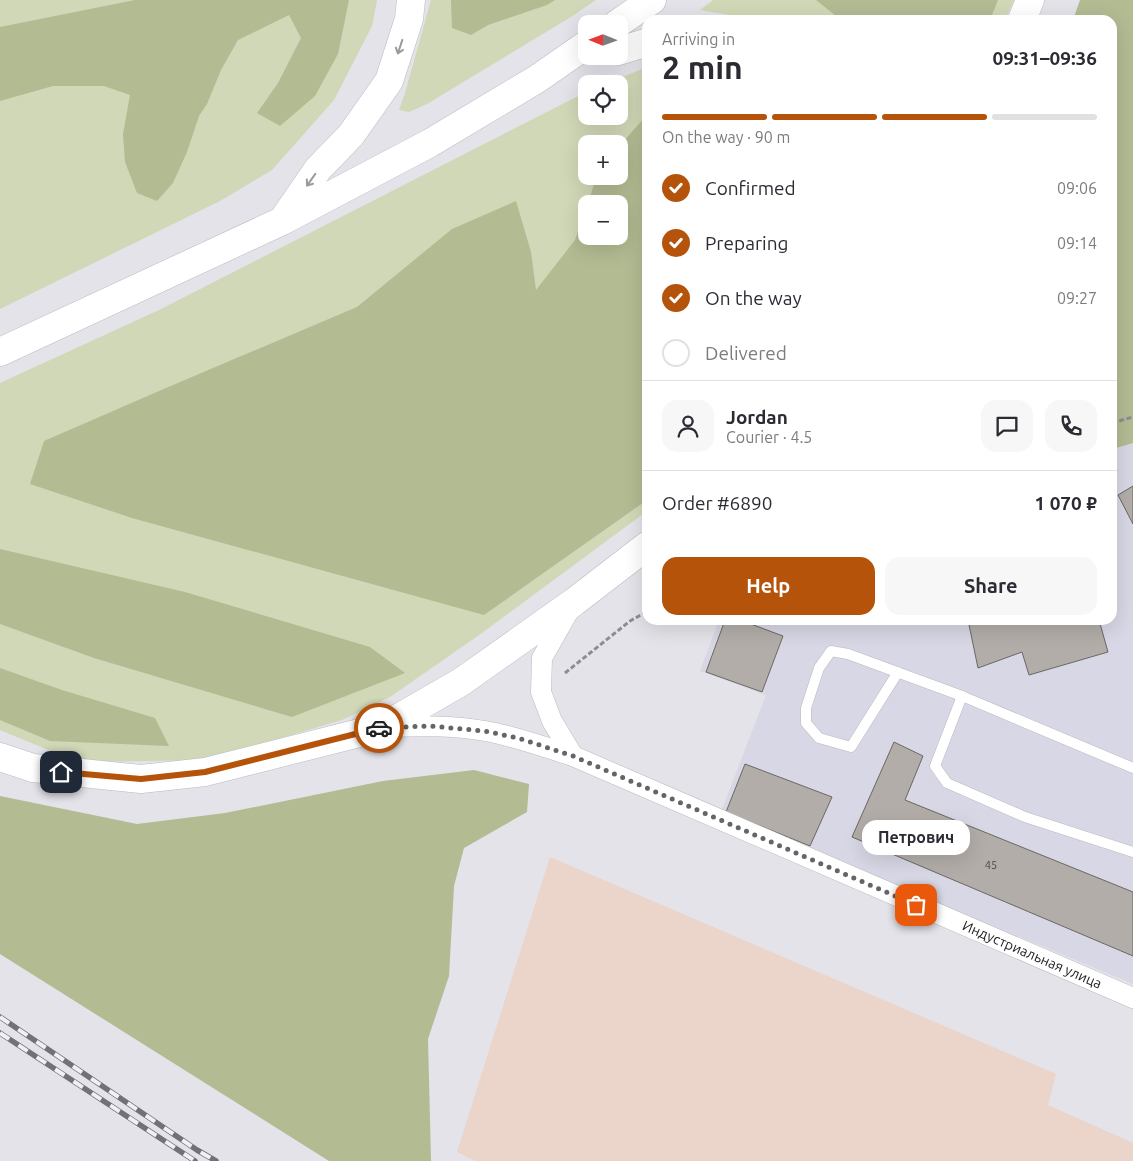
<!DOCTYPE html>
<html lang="en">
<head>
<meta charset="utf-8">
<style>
	body { margin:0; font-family:Ubuntu,sans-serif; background:#f7f7f7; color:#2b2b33; height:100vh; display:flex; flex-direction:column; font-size:19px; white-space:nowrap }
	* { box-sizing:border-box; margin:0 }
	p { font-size:16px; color:#7c7c81 }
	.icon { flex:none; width:28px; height:28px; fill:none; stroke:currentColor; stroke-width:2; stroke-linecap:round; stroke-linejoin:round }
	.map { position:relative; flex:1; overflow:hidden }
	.panel { position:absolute; left:642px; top:15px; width:475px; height:610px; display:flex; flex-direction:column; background:#fff; border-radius:15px; box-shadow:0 5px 20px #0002 }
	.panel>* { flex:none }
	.needle { width:32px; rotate:271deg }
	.buttons { position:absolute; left:578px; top:15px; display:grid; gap:10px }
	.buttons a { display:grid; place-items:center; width:50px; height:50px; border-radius:10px; background:#fff; box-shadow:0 5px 20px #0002; font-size:25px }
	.pin { position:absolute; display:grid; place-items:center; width:42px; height:42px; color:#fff; margin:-21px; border-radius:10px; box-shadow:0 2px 8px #0006 }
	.courier { position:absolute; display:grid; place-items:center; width:50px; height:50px; margin:-25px; border:4px solid #b45309; border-radius:50%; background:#fff; color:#222; box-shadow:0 1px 6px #0007 }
	.bubble { position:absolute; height:35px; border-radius:15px; background:#fff; box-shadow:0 5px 20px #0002; font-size:16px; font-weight:700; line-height:35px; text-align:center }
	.overview em { font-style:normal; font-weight:700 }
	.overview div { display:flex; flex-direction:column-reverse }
	.overview { display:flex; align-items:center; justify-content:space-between; height:85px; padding:0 20px }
	h1 { font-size:32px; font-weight:700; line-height:38px }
	.bar { display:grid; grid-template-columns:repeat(4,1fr); gap:8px 5px; align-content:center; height:60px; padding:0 20px }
	.bar i { height:6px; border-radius:4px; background:#e1e1e2 }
	.bar .selected { background:#b45309 }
	.bar p { grid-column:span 4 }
	.line { display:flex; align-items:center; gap:12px; padding:0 20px; border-top:1px solid #e1e1e2 }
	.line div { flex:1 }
	.round { display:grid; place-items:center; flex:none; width:52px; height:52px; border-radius:15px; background:#f7f7f7 }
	ol { padding:0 20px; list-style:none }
	li { display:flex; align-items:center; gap:15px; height:55px }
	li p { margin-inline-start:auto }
	li .icon { padding:5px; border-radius:50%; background:#b45309; color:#fff; stroke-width:4 }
	li:last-child { color:#7c7c81 }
	li i { width:28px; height:28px; border:2px solid #e1e1e2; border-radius:50% }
	.cta { display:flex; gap:10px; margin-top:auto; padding:10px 20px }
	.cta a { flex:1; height:58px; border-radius:15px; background:#b45309; color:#fff; font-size:20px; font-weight:700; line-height:58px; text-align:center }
	.cta a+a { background:#f7f7f7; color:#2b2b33 }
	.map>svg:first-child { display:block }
</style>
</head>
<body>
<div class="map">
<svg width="1133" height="1161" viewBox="0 0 1133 1161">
	<rect width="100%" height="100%" fill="#e3e3e9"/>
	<polygon fill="#d7d7e5" points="1133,443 1133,984 721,812 766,695 700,671 719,620 1112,620 1113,449"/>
	<polygon fill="#ebd4c9" points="550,857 1056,1074 1048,1105 1133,1143 1133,1161 475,1161 457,1152"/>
	<g fill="#d0d8b7" fill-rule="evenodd">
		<polygon points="0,0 377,0 372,26 334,100 272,170 220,201 0,309"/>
		<polygon points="431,0 596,0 571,17 427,104 409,112 399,110 405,93"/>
		<polygon points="713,0 1014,0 1005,20 745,20 735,16 700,10"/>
		<path d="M647,67V511L482,633L390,697L342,720L247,748L215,760L77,762L0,730V383L159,310L586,92V116H619V84H605ZM586,144H619V176H586ZM586,204H619V236H586Z"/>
	</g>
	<g fill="#b2bb92">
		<polygon points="135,0 349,0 338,54 315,96 280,126 257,113 278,83 301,38 289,15 238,40 221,70 207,104 199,116 187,152 173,183 157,201 137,193 125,162 123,134 130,95 104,86 53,86 0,101 0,27"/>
		<polygon points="451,0 555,0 547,5 488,25 471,35 452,28"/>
		<polygon points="816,0 998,0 990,20 841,20"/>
		<polygon points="1080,0 1133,0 1133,443 1113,449 1112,20 1073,20"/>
		<polygon points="647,115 647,500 484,615 132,518 30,484 44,441 166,388 357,307 452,229 516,201 531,252 536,290 575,240 586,208 586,236 619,236 619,204 588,204 594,184 600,176 619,176 619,149 629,135"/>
		<polygon points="0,549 185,592 370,647 405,673 292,717 94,658 0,624"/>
		<polygon points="0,668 62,690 155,718 169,746 50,741 0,720"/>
		<polygon points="474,770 529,784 527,812 464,848 454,886 449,976 428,1039 431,1161 329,1161 0,954 0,796 137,824 225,813 383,781"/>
	</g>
	<g fill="#b2ada8" stroke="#6b6762">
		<polygon points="1133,486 1133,524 1118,495"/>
		<polygon points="725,620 740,620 783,636 762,692 706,672"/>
		<polygon points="968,620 1099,620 1108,652 1029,675 1022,652 978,668"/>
		<polygon points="894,742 923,756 905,800 1133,892 1133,956 852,837"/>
		<polygon points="745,764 832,797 810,846 726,812"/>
	</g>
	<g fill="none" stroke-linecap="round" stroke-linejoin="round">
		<defs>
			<g id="lane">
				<polyline points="898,672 851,747 819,738 806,723 806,708 819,668 831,651 848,654 962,696"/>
				<polyline points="1133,768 962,696 935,766 947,783 1025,817 1133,852"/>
			</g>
			<g id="street">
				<polyline points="571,607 542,658 541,692 552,721 573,756"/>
				<path id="s1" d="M385,727C418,726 452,725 485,731C515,736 544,747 573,756L1133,998"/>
			</g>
			<g id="secondary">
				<polyline points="1022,20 1030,0"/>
				<polyline points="617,24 652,0"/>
				<polyline points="619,51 648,42"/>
				<polyline points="285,217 318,169 351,135 389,81 409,19 411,0"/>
				<polyline points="0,352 282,221 430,143 537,79 586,45"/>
				<polyline points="0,757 33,768 141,779 205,772 383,727 461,682 574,602 648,545"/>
			</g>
		</defs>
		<use href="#lane" stroke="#babac1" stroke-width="11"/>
		<use href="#street" stroke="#babac1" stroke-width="21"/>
		<use href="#secondary" stroke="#babac1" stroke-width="29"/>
		<g stroke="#8d8d91" stroke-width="3" stroke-dasharray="5 2.5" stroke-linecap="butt">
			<polyline points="1112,423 1133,417"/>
			<polyline points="565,673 630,621 648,611"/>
		</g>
		<use href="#lane" stroke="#fff" stroke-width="10"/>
		<use href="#street" stroke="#fff" stroke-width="20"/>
		<use href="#secondary" stroke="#fff" stroke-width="28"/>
		<defs>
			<g id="rail">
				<polyline points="0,1017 197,1150 216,1161"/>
				<polyline points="0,1033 195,1161"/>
			</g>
		</defs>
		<use href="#rail" stroke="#727276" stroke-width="5.5"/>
		<use href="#rail" stroke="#f0f0f7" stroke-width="4" stroke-dasharray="11" stroke-linecap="butt"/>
	</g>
	<defs><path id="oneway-shaft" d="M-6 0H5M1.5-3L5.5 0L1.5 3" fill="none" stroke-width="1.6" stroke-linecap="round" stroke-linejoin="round" transform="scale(1.25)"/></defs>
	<g stroke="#9b9b9c">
		<use href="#oneway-shaft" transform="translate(400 47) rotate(108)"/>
		<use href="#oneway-shaft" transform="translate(311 180) rotate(125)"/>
	</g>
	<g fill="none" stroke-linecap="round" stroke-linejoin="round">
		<polyline stroke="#656568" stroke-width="5" stroke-dasharray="0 9" points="379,728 430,726 484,731 518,738 573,756 916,905"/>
		<polyline stroke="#b45309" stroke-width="6" points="61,772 141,779 205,772 379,728"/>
	</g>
	<g text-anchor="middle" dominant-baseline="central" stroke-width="4.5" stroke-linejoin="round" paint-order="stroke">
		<g font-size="11" fill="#454444">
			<text x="991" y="865">45</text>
		</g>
		<g font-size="14" fill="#212123" stroke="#f0f0f7">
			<text stroke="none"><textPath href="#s1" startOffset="692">Индустриальная улица</textPath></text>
		</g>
	</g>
</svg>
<div class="buttons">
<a><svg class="needle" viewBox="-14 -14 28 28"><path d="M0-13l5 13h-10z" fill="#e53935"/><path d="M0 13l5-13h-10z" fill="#7c7c81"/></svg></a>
<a><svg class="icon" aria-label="locate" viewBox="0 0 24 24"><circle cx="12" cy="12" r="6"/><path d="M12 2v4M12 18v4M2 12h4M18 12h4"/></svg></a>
<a>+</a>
<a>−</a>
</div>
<div class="pin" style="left:916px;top:905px;background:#ea580c"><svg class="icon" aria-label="bag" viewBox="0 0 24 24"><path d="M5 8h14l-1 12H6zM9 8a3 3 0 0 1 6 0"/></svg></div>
<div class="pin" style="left:61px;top:772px;background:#1f2937"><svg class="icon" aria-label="home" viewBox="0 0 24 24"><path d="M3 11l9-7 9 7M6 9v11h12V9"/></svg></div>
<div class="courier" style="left:379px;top:728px"><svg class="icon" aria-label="car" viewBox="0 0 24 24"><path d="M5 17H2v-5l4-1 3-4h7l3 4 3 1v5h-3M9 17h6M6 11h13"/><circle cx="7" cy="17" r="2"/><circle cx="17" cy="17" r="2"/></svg></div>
<div class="bubble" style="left:862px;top:820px;width:108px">Петрович</div>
<section class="panel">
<div class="overview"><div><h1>2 min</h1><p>Arriving in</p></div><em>09:31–09:36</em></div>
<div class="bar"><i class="selected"></i><i class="selected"></i><i class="selected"></i><i></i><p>On the way · 90 m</p></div>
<ol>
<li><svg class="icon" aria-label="check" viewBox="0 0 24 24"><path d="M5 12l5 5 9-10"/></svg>Confirmed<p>09:06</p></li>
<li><svg class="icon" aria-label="check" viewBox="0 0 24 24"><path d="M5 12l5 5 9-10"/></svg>Preparing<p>09:14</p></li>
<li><svg class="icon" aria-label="check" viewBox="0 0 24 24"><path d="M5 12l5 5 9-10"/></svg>On the way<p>09:27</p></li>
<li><i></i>Delivered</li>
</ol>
<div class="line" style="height:90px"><a class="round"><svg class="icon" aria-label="person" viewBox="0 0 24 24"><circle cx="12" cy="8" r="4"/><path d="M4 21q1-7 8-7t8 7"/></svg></a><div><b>Jordan</b><p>Courier · 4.5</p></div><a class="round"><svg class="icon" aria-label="chat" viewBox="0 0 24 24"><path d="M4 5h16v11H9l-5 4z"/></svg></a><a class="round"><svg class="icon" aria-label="phone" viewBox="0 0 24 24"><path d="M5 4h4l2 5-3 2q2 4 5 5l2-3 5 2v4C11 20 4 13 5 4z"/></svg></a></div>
<div class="line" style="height:65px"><div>Order #6890</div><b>1 070 ₽</b></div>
<div class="cta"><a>Help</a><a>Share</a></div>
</section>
</div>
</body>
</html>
